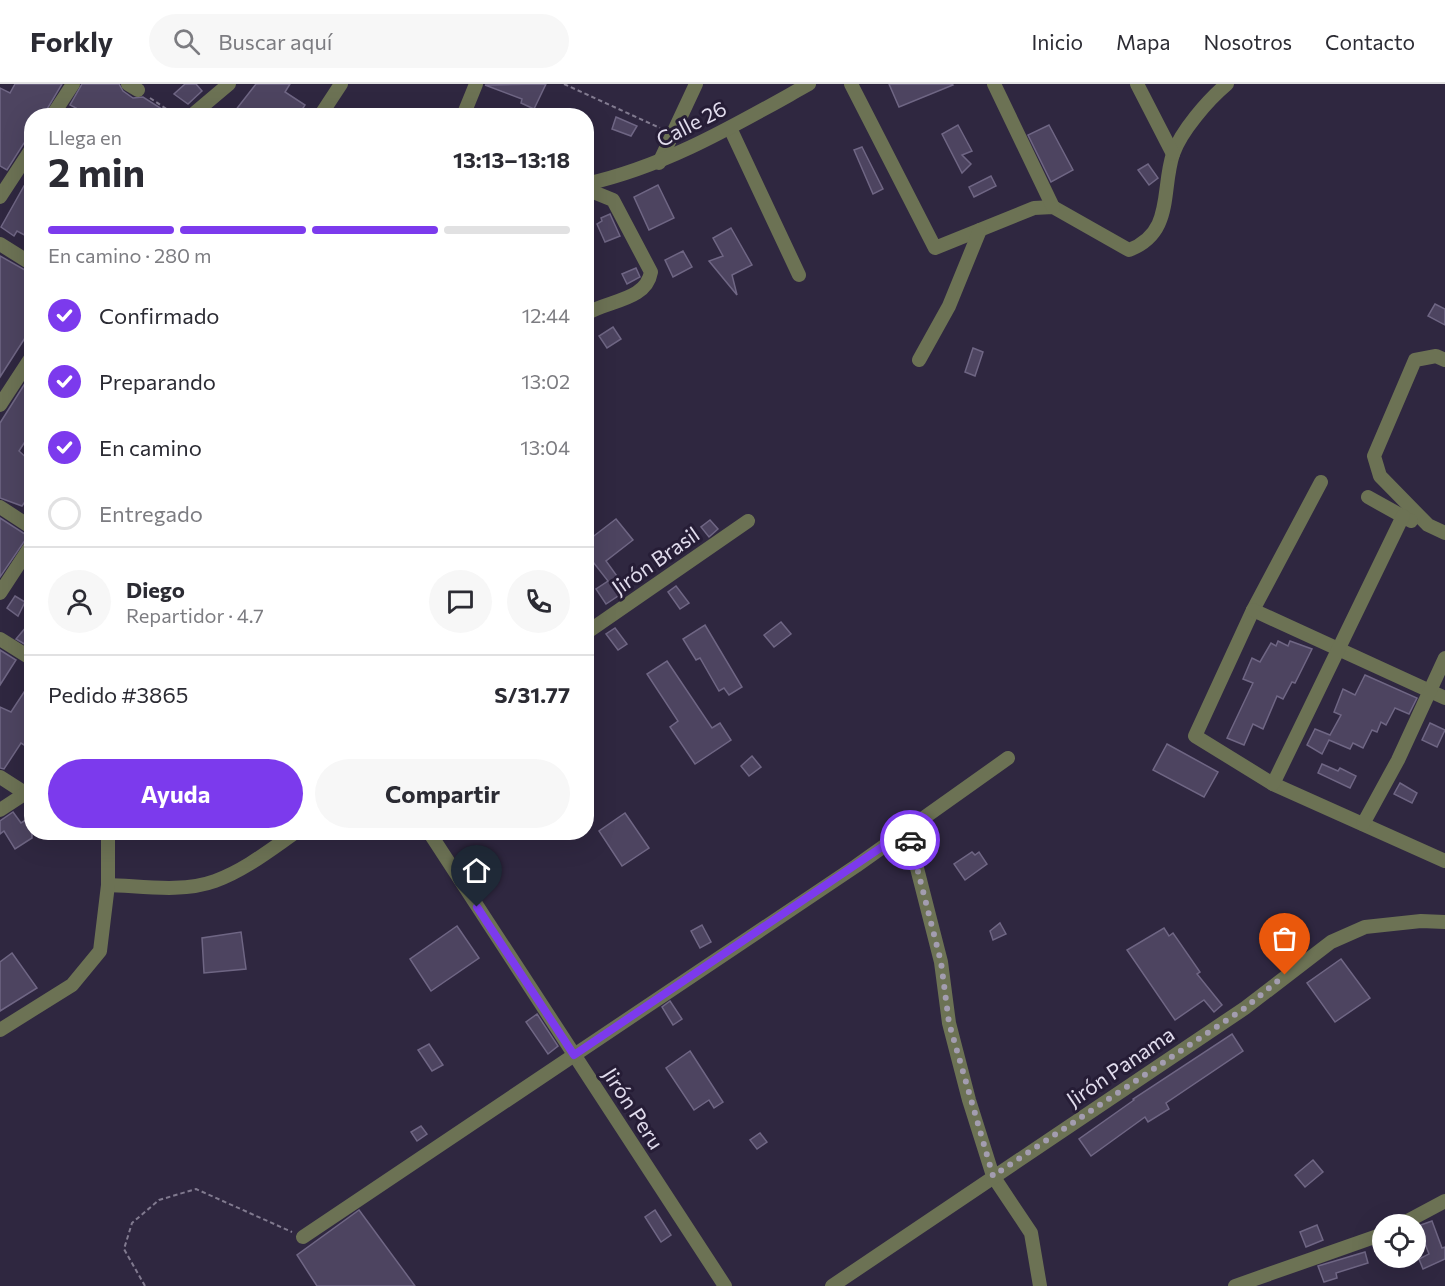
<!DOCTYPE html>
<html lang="es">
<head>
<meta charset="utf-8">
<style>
	body { margin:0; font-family:Commissioner,sans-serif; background:#f7f7f7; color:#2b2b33; height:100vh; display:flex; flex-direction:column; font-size:22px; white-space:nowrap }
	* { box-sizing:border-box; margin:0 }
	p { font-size:20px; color:#7c7c81 }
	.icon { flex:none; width:33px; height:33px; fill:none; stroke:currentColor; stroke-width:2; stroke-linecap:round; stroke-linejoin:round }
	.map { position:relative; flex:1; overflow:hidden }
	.drawer { position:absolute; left:24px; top:24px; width:570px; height:732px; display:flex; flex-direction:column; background:#fff; border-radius:24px; box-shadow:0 6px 24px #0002 }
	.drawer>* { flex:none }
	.tools { position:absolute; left:1372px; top:1130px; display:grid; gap:12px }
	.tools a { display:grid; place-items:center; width:54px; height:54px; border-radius:50%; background:#fff; box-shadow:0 6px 24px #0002; font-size:30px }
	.pin { position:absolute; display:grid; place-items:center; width:51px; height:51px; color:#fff; margin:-62px -26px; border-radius:50% 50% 50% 0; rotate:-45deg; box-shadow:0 0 6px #0007 }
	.pin .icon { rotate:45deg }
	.courier { position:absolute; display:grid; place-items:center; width:60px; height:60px; margin:-30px; border:4px solid #7c3aed; border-radius:50%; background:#fff; color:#222; box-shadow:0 2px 8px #0007 }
	.headline em { font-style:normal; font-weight:700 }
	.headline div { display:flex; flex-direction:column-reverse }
	.headline { display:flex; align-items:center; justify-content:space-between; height:102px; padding:0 24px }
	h1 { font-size:39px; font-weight:700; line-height:45px }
	.bar { display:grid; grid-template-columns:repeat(4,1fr); gap:9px 6px; align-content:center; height:72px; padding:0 24px }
	.bar i { height:8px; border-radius:4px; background:#e1e1e2 }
	.bar .active { background:#7c3aed }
	.bar p { grid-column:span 4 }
	.line { display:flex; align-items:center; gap:15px; padding:0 24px; border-top:2px solid #e1e1e2 }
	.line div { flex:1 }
	.round { display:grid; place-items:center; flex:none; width:63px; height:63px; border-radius:32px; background:#f7f7f7 }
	ol { padding:0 24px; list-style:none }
	li { display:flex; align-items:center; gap:18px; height:66px }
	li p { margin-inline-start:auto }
	li .icon { padding:6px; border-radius:50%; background:#7c3aed; color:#fff; stroke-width:4 }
	li:last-child { color:#7c7c81 }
	li i { width:33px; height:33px; border:3px solid #e1e1e2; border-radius:50% }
	.action { display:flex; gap:12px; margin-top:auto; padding:12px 24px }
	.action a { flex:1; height:69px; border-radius:36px; background:#7c3aed; color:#fff; font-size:24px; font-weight:700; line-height:69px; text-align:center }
	.action a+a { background:#f7f7f7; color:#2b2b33 }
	header { display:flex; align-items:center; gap:36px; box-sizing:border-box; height:84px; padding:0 30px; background:#fff; border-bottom:2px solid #e1e1e2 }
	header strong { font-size:28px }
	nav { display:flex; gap:33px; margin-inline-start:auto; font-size:21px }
	.search { width:420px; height:54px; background:#f7f7f7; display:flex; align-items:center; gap:15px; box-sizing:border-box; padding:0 21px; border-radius:33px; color:#7c7c81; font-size:22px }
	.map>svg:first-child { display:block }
</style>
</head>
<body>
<header>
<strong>Forkly</strong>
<div class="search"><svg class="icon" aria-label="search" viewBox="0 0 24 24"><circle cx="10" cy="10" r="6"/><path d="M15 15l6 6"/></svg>Buscar aquí</div>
<nav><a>Inicio</a><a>Mapa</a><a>Nosotros</a><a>Contacto</a></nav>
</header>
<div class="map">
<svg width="1445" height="1202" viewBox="0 0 1445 1202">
	<rect width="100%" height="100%" fill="#2f2740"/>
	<g fill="#4d4460" stroke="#6f6684" stroke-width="1.5">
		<polygon points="15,0 62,0 43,32 32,32 32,55 24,59 7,86 0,82 0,4 10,9"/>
		<polygon points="82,0 119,0 123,7 133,14 143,13 173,32 71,32 76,24 70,21"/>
		<polygon points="185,0 196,0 202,7 188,20 174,10"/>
		<polygon points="256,0 290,0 285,8 305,21 298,32 231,32"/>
		<polygon points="546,0 534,25 521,19 522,15 485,1"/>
		<polygon points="889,0 952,0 953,1 899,23"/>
		<polygon points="616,33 637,42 631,52 612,45"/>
		<polygon points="958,41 972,67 962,71 971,80 962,89 942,50"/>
		<polygon points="1049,41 1073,86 1051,98 1028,51"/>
		<polygon points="862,63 883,105 873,110 854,66"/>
		<polygon points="1148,80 1158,94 1149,101 1138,86"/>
		<polygon points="991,92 996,102 974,113 969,103"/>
		<polygon points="658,101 674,134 649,146 634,113"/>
		<polygon points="24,102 32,106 32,155 17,147 14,152 1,143"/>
		<polygon points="610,130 620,152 605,158 597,140 602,137 601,134"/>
		<polygon points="731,144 752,181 732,191 737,211 709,177 723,172 713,154"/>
		<polygon points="683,167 692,183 673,193 665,176"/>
		<polygon points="0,172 32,190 32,243 0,293"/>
		<polygon points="636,184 640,193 627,200 622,190"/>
		<polygon points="1435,220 1445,225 1445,241 1428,232"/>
		<polygon points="613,243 621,255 607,264 599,252"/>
		<polygon points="973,264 983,268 975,292 965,288"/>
		<polygon points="24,301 32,308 32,347 19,367 32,379 32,408 22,422 0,414 0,339"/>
		<polygon points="0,434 28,452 0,493"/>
		<polygon points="616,435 633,456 606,477 627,506 606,520 596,505 608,497 586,469 586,458"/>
		<polygon points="710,436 718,445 709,453 701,443"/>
		<polygon points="676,502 689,519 680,525 668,508"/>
		<polygon points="15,512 25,518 18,532 7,524"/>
		<polygon points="32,536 32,552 26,561 16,555"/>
		<polygon points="781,538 791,550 774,563 764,551"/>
		<polygon points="705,541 742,603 729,611 724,604 719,607 700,574 696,576 683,555"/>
		<polygon points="615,544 627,560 618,566 606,550"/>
		<polygon points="1278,557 1288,562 1290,557 1312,565 1295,599 1292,598 1283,615 1277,612 1263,645 1253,640 1244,661 1227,654 1253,599 1243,595 1252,574 1260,578 1271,559 1276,562"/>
		<polygon points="0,566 16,576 0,601"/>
		<polygon points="667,577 712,644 720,639 731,656 695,680 670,643 678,637 647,590"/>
		<polygon points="1365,591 1417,614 1409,630 1395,624 1386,641 1381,638 1377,648 1372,646 1363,664 1353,659 1350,665 1329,656 1322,670 1307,661 1315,645 1330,651 1341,631 1334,628 1343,605 1355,611"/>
		<polygon points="32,596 32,666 21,659 4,685 0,684 0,623 11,628"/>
		<polygon points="1430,639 1445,646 1437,663 1422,656"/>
		<polygon points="1167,660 1218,688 1204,713 1153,686"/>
		<polygon points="752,672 761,683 749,692 741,682"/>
		<polygon points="1322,680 1338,687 1340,684 1356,692 1350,704 1318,689"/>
		<polygon points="1400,699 1417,709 1412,719 1394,710"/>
		<polygon points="13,728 21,739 32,732 32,754 15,765 4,747 0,750 0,737"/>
		<polygon points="625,729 649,764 622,782 599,747"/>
		<polygon points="972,768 975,771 979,768 987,780 965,796 954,780"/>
		<polygon points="1000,839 1006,850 993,856 990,847"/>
		<polygon points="702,841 711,858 700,864 691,847"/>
		<polygon points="457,842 479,874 431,907 410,875"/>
		<polygon points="1164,844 1169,852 1173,849 1200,888 1197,890 1222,921 1214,928 1204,916 1175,936 1127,866"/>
		<polygon points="241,848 246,885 204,889 202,854"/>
		<polygon points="12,869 37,904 0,927 0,878"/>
		<polygon points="1341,875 1370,914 1335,938 1307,899"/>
		<polygon points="670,917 682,935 673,941 662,923"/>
		<polygon points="537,930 558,962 548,970 526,938"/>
		<polygon points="1232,950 1243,967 1166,1019 1169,1025 1148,1038 1145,1033 1091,1072 1079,1055 1134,1016 1133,1015"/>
		<polygon points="429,960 443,981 432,987 418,966"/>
		<polygon points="690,967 723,1018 714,1024 709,1016 694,1026 666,984"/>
		<polygon points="421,1042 427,1050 417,1057 411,1048"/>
		<polygon points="760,1049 767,1058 757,1065 750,1056"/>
		<polygon points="1313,1076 1323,1088 1305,1103 1295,1091"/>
		<polygon points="359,1126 415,1202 317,1202 297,1171"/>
		<polygon points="655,1126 671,1151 661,1158 645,1133"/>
		<polygon points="1432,1137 1442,1164 1445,1163 1445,1175 1423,1185 1419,1175 1429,1170 1418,1142"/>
		<polygon points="1317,1141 1323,1156 1306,1163 1300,1148"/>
		<polygon points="1365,1168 1368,1179 1336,1189 1337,1194 1324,1198 1318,1182"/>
	</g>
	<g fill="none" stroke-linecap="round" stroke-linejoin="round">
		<g stroke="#817a8f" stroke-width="2" stroke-dasharray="4.5 3" stroke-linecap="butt">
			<polyline points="564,0 660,44"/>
			<polyline points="150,14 177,32"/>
			<polyline points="145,1202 124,1165 132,1139 159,1116 196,1105 292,1148"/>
		</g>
		<g stroke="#6c7254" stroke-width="14">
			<polyline points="128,0 138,6"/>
			<path d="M851,0L935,164L1034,124L1053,123L1129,166C1174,149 1161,106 1173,70C1181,47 1208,16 1227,0"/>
			<polyline points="994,0 1053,123"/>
			<polyline points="1137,0 1173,70"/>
			<polyline points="52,32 73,0"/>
			<polyline points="191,32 229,0"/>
			<polyline points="320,32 341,0"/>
			<polyline points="463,32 476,0"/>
			<polyline points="730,44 799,191"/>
			<polyline points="659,79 696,0"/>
			<path d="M586,100C667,82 737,40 809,0"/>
			<path d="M586,105L613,116L651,188C646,217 608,216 586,230"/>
			<polyline points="0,113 32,64"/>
			<polyline points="0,160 32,180"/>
			<polyline points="919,276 949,222 980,146"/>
			<polyline points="1445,276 1436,272 1415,276 1374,372 1380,392 1428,441 1445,449"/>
			<polyline points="0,321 32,272"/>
			<polyline points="1321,398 1253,526 1195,652 1273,700 1445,777"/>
			<polyline points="1368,413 1411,437"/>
			<polyline points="0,423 32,444"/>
			<polyline points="0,509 32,460"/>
			<polyline points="1253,526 1445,614"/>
			<polyline points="586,549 748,437"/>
			<polyline points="0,555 32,575"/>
			<polyline points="0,693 25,709"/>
			<polyline points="1273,700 1403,432"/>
			<polyline points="0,726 32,705"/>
			<polyline points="1363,740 1398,676 1445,574"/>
			<polyline points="907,745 941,878 949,939 969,1016 993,1092 1031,1149 1040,1202"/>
			<polyline points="429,748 725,1202"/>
			<path d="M108,801C142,802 182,809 215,797C245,786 270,766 296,748"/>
			<polyline points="0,946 72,901 100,867 108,801 108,748"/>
			<polyline points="1402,1140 1445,1117"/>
			<polyline points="303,1153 856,782 1008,674"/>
			<polyline points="832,1202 1245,924 1331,858 1365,843 1421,837 1445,838"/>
			<polyline points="1235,1202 1383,1150"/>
		</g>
	</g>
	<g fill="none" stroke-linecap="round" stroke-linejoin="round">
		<polyline stroke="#a39db0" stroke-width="6" stroke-dasharray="0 10.8" points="910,756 941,878 949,939 993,1092 1245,924 1285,891"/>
		<polyline stroke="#7c3aed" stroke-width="8" points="477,823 574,971 907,746 910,756"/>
	</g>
	<g text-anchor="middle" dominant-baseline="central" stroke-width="6" stroke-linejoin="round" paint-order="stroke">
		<g font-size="21" fill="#e1dced" stroke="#261d36">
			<text transform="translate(691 39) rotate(-27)">Calle 26</text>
			<text transform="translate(655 476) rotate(-35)">Jirón Brasil</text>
			<text transform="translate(1120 982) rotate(-34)">Jirón Panama</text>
			<text transform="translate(634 1024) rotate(57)">Jirón Peru</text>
		</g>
	</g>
</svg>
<div class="tools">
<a><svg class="icon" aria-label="locate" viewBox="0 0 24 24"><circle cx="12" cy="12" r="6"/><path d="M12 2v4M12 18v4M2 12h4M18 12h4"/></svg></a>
</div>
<div class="pin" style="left:1285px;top:891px;background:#ea580c"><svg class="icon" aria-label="bag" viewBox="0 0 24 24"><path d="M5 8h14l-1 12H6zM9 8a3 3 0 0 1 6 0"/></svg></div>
<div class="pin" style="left:477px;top:823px;background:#1f2937"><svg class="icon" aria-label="home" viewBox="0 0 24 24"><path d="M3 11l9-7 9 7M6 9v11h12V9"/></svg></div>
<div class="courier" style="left:910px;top:756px"><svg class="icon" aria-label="car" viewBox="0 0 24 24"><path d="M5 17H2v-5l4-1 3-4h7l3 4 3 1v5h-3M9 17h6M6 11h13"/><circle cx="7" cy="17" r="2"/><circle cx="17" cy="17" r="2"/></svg></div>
<section class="drawer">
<div class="headline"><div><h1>2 min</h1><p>Llega en</p></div><em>13:13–13:18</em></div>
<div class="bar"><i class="active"></i><i class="active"></i><i class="active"></i><i></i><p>En camino · 280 m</p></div>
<ol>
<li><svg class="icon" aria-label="check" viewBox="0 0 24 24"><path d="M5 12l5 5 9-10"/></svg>Confirmado<p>12:44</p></li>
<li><svg class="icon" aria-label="check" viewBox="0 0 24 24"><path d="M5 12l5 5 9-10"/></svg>Preparando<p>13:02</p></li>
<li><svg class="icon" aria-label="check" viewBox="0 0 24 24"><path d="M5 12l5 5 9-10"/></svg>En camino<p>13:04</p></li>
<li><i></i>Entregado</li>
</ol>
<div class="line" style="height:108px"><a class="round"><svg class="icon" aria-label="person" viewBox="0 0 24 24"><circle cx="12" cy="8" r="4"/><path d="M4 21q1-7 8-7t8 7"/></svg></a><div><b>Diego</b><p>Repartidor · 4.7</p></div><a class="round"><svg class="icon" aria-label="chat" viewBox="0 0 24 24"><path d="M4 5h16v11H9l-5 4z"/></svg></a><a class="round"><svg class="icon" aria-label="phone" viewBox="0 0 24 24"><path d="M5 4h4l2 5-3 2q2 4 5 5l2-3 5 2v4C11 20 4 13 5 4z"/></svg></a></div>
<div class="line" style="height:78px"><div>Pedido #3865</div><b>S/31.77</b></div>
<div class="action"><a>Ayuda</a><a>Compartir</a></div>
</section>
</div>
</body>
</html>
